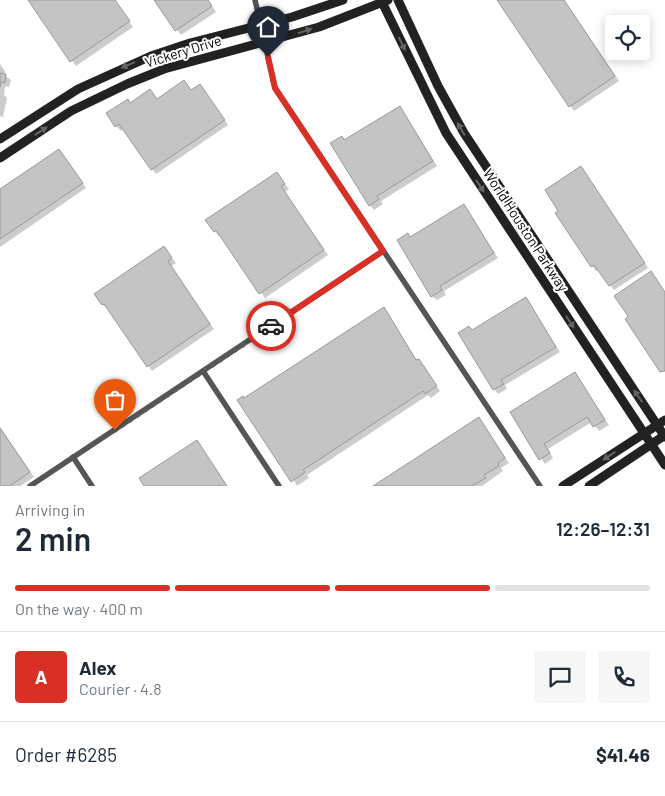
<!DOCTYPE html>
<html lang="en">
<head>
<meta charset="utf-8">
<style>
	body { margin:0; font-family:Barlow,sans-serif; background:#f6f6f7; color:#1f2937; height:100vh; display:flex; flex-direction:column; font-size:19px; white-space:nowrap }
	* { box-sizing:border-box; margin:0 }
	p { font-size:16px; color:#747a83 }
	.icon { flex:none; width:28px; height:28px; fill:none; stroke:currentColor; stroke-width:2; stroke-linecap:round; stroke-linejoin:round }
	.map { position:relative; height:486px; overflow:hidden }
	.side { display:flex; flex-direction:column; background:#fff; flex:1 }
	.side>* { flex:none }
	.fabs { position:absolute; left:605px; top:15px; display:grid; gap:10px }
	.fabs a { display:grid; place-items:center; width:45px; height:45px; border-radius:5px; background:#fff; box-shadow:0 2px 12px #0003; font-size:25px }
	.pin { position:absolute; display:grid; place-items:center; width:42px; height:42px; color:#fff; margin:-51px -21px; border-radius:50% 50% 50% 0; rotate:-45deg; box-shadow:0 0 5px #0007 }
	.pin .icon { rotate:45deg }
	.courier { position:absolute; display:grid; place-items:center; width:50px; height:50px; margin:-25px; border:4px solid #d93025; border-radius:50%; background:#fff; color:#222; box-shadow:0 1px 6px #0007 }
	.headline em { font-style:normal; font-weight:600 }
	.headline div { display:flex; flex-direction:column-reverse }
	.headline { display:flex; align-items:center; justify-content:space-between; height:85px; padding:0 15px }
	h1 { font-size:32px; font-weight:600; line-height:38px }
	.bar { display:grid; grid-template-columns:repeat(4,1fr); gap:8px 5px; align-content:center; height:60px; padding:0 15px }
	.bar i { height:6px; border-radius:4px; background:#e0e1e3 }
	.bar .on { background:#d93025 }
	.bar p { grid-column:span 4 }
	.line { display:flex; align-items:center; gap:12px; padding:0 15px; border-top:1px solid #e0e1e3 }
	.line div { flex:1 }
	.round { display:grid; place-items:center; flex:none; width:52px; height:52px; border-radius:5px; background:#f6f6f7 }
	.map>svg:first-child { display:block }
</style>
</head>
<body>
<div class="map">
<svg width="665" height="486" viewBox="0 0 665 486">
	<rect width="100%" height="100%" fill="#fff"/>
	<g fill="#0003">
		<polygon points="29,0 115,0 133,27 76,66"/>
		<polygon points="156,0 208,0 216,12 181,35"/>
		<polygon points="499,0 564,0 619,81 574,111"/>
		<polygon points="0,64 5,71 4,75 11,80 9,87 5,86 4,95 7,98 3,117 0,116"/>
		<polygon points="184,82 192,91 200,85 228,125 156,174 124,129 121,131 116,126 131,104 158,100"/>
		<polygon points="400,108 437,166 381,201 383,204 374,210 370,205 345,141"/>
		<polygon points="59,151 86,188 0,247 0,191"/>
		<polygon points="581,167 648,268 614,290 599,269 596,271 592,266 557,213"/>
		<polygon points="277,174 289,189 285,192 328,255 265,298 221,235 219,236 214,231 207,221"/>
		<polygon points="464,206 498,258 444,291 446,295 437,300 432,296 408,234 411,238"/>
		<polygon points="164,248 176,263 171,266 214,329 152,371 109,308 103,305"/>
		<polygon points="526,299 560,352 505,385 507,389 498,394 494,389 472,331"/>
		<polygon points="384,308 417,361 423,365 440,391 431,398 428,395 307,475 309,478 297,486 245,399"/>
		<polygon points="575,373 609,425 599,431 592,422 548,449 553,458 545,464 511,412"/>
		<polygon points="479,419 509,463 501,468 503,471 482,486 375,486"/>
		<polygon points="0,427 34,477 20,486 0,486"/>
	</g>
	<g fill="#c4c4c4" stroke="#999">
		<polygon points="28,0 115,0 130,21 70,62"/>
		<polygon points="154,0 208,0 212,6 175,31"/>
		<polygon points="497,0 564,0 615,76 569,107"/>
		<polygon points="0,73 6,74 5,83 1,82 0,87"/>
		<polygon points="184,80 191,90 200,84 225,120 151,170 119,124 115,127 106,113 128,99 130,103 150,89 157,99"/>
		<polygon points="400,106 433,161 377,196 379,199 369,206 330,143 342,136 344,140"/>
		<polygon points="59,149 83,183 0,239 0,189"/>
		<polygon points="581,166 645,263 609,286 594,265 591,267 555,213 558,211 545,190"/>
		<polygon points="277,172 285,184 281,186 324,250 259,294 216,230 214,232 205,220"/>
		<polygon points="464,204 494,253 440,286 442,290 431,297 397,240 408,233 410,237"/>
		<polygon points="164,246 172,258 168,261 210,324 147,367 104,304 102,305 94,294"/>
		<polygon points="651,271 665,292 665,371 660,372 625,319 628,316 614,296"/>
		<polygon points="526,297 556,347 501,380 504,384 493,390 458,333 469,326 472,330"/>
		<polygon points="384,307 416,360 419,359 437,386 425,394 423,391 303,470 305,472 291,482 237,400 243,396 244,398"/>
		<polygon points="575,372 605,420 593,427 587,417 544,444 550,453 539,460 510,412"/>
		<polygon points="479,417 505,458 498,463 499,466 484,475 486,478 472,486 373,486"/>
		<polygon points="0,428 30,472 10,486 0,486"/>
		<polygon points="197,440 227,486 144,486 139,478"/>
	</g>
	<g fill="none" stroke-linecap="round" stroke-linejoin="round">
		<g stroke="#555" stroke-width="5.5">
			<polyline points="255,0 275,88 540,486"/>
			<polyline points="203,371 279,486"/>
			<polyline points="73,457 92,486"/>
			<polyline points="30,486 383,251"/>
		</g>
		<g stroke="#222" stroke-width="9">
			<polyline points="381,0 446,133 665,465"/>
			<polyline points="398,0 438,86 464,133 665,437"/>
			<polyline points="0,139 78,89 151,56 190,43 292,17 343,0"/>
			<polyline points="0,158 71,111 127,84 164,69 319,27 388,0"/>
			<polyline points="563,486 665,420"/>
			<polyline points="589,486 665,435"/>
		</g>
	</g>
	<defs><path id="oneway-solid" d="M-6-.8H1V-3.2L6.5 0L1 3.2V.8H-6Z" transform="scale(1.25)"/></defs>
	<g fill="#646464">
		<use href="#oneway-solid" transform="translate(305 31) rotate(-17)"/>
		<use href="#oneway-solid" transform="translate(402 44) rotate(64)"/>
		<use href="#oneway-solid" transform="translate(128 65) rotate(157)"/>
		<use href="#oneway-solid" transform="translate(461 129) rotate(-120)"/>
		<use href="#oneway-solid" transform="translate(41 131) rotate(-34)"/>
		<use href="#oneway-solid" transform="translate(480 186) rotate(57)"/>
		<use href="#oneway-solid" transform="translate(570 322) rotate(57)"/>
		<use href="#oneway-solid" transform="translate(638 396) rotate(-124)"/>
		<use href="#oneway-solid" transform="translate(609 456) rotate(147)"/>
	</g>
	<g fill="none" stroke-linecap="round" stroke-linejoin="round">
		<polyline stroke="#595959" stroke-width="5" stroke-dasharray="0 9" points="115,430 271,326"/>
		<polyline stroke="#d93025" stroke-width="6" points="268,57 275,88 383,251 271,326"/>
	</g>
	<g text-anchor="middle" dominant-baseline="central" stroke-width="4" stroke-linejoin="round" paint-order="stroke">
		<g font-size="14" fill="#000" stroke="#fff">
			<text transform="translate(183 51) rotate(-17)">Vickery Drive</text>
			<text transform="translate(526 230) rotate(57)">World Houston Parkway</text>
		</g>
	</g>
</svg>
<div class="fabs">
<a><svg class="icon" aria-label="locate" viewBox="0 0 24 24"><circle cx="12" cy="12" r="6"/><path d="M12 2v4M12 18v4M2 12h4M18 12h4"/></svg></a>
</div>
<div class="pin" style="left:115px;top:430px;background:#ea580c"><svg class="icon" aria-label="bag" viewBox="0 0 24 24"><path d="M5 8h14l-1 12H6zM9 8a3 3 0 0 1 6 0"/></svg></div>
<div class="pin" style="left:268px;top:57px;background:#1f2937"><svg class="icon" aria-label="home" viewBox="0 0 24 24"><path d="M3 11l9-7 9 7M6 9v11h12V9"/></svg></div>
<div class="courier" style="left:271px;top:326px"><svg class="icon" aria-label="car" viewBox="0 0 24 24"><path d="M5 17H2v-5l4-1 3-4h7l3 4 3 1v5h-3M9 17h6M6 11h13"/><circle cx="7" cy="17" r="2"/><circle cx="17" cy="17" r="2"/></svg></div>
</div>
<section class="side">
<div class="headline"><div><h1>2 min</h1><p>Arriving in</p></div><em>12:26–12:31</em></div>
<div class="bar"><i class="on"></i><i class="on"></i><i class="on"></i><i></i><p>On the way · 400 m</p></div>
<div class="line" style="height:90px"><b class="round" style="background:#d93025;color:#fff">A</b><div><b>Alex</b><p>Courier · 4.8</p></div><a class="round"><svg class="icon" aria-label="chat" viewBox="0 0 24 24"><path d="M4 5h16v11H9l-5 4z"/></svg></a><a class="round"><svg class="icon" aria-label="phone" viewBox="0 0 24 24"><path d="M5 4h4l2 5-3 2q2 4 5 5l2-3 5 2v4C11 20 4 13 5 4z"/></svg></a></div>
<div class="line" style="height:65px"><div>Order #6285</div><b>$41.46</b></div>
</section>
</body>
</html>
